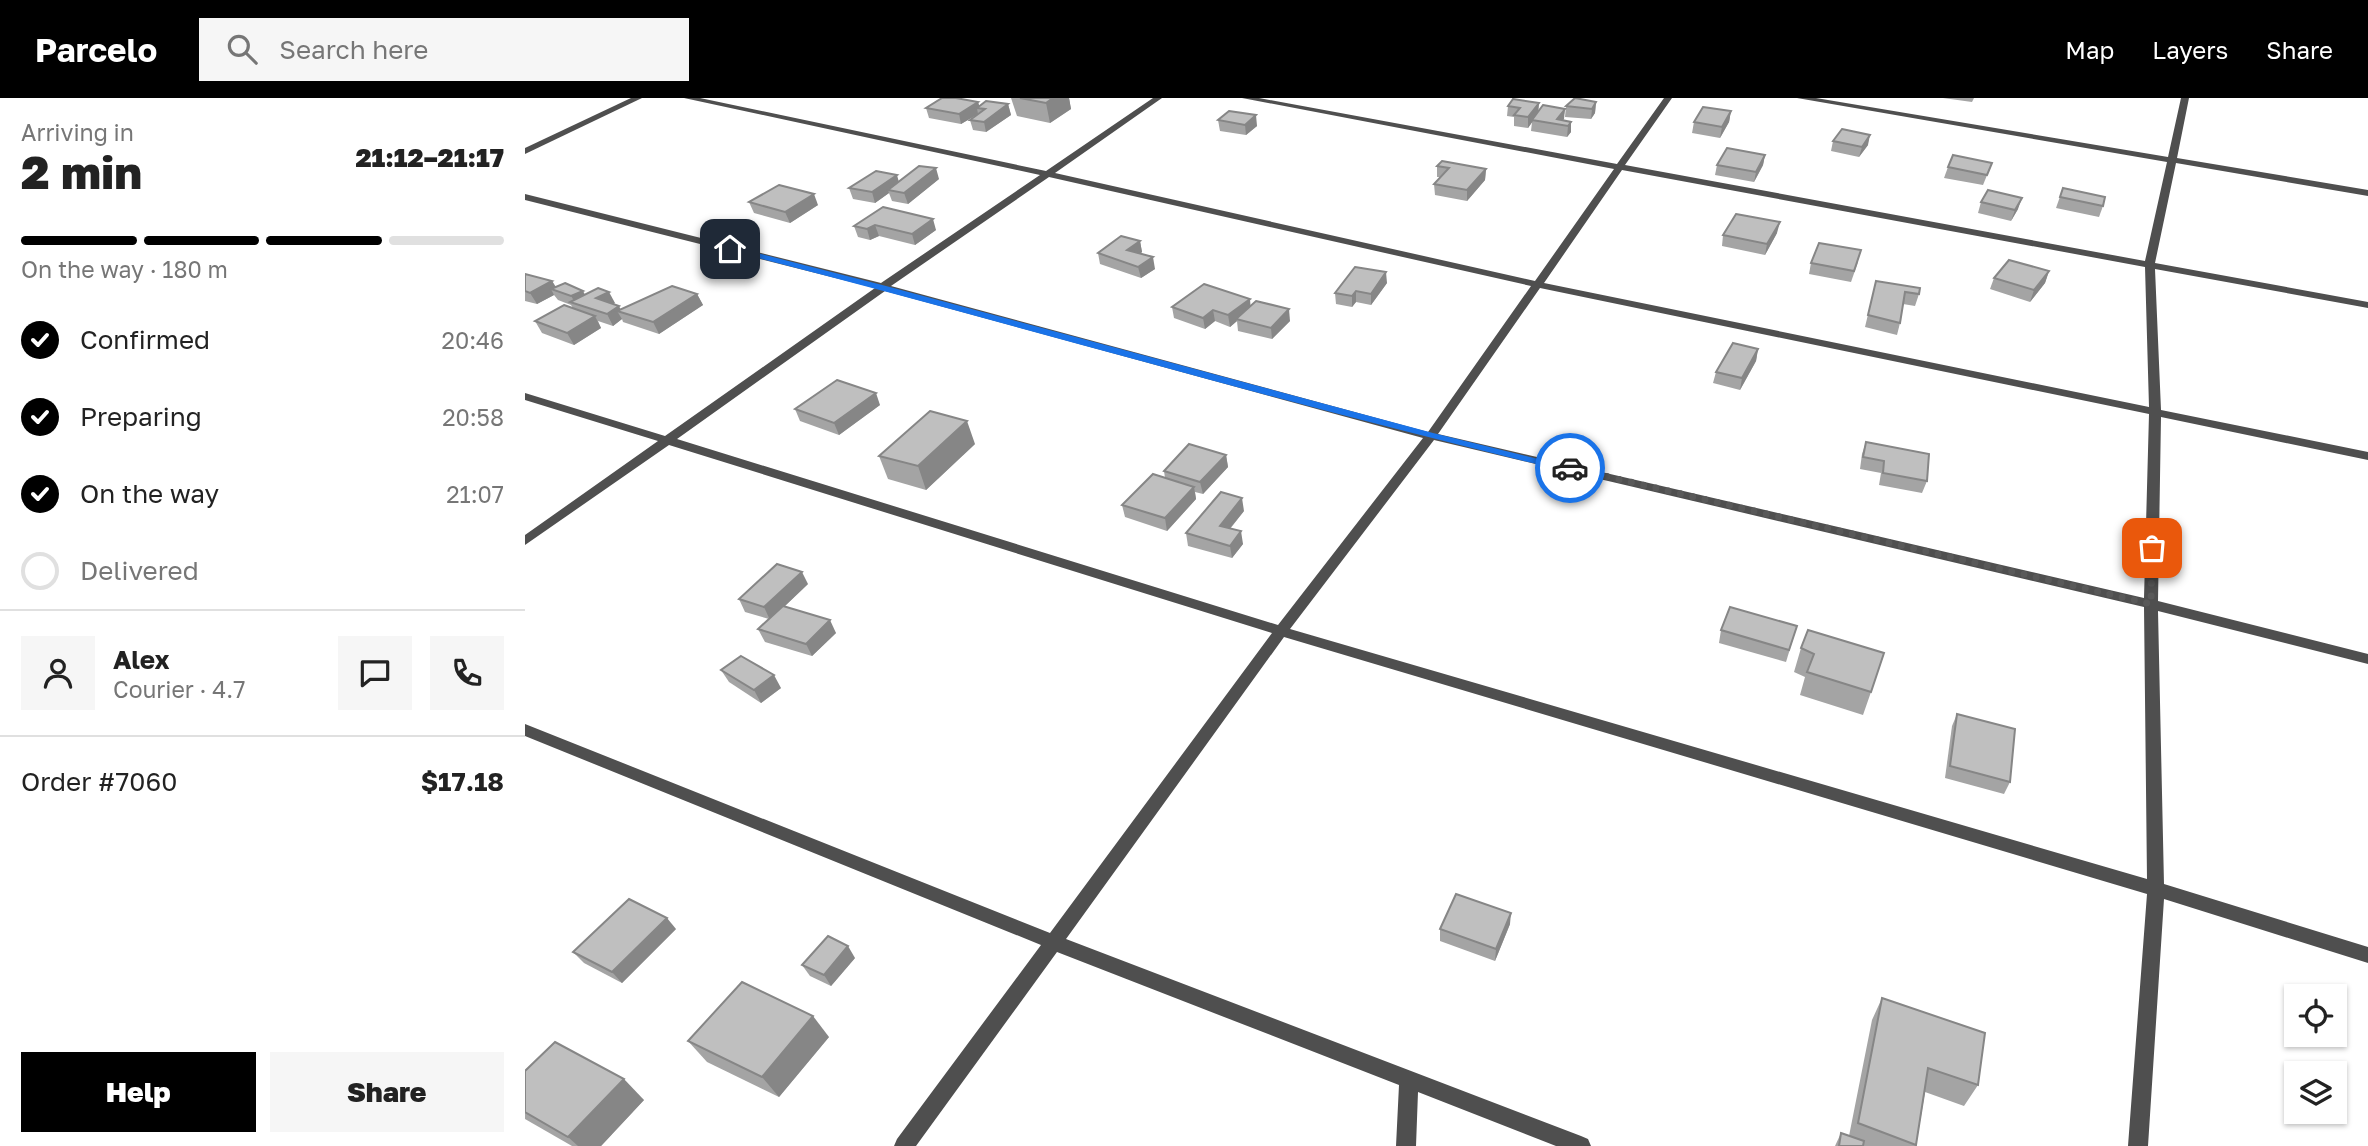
<!DOCTYPE html>
<html lang="en">
<head>
<meta charset="utf-8">
<style>
	body { margin:0; font-family:"Golos Text",sans-serif; background:#f6f6f6; color:#222; height:100vh; display:flex; flex-direction:column; font-size:26px; white-space:nowrap }
	* { box-sizing:border-box; margin:0 }
	p { font-size:23px; color:#767676 }
	.icon { flex:none; width:38px; height:38px; fill:none; stroke:currentColor; stroke-width:2; stroke-linecap:round; stroke-linejoin:round }
	.map { position:relative; flex:1; overflow:hidden }
	.sheet { display:flex; flex-direction:column; background:#fff; width:525px }
	.sheet>* { flex:none }
	.buttons { position:absolute; left:1759px; top:886px; display:grid; gap:14px }
	.buttons a { display:grid; place-items:center; width:63px; height:63px; border-radius:0px; background:#fff; box-shadow:0 2px 5px #0004; font-size:35px }
	.pin { position:absolute; display:grid; place-items:center; width:60px; height:60px; color:#fff; margin:-30px; border-radius:14px; box-shadow:0 4px 10px #0006 }
	.courier { position:absolute; display:grid; place-items:center; width:70px; height:70px; margin:-35px; border:5px solid #1a73e8; border-radius:50%; background:#fff; color:#222; box-shadow:0 2px 9px #0007 }
	.headline em { font-style:normal; font-weight:800 }
	.headline div { display:flex; flex-direction:column-reverse }
	.headline { display:flex; align-items:center; justify-content:space-between; height:119px; padding:0 21px }
	h1 { font-size:46px; font-weight:800; line-height:52px }
	.bar { display:grid; grid-template-columns:repeat(4,1fr); gap:10px 7px; align-content:center; height:84px; padding:0 21px }
	.bar i { height:9px; border-radius:5px; background:#e0e0e0 }
	.bar .on { background:#000 }
	.bar p { grid-column:span 4 }
	.line { display:flex; align-items:center; gap:18px; padding:0 21px; border-top:2px solid #e0e0e0 }
	.line div { flex:1 }
	.round { display:grid; place-items:center; flex:none; width:74px; height:74px; border-radius:0px; background:#f6f6f6 }
	ol { padding:0 21px; list-style:none }
	li { display:flex; align-items:center; gap:21px; height:77px }
	li p { margin-inline-start:auto }
	li .icon { padding:7px; border-radius:50%; background:#000; color:#fff; stroke-width:4 }
	li:last-child { color:#767676 }
	li i { width:38px; height:38px; border:4px solid #e0e0e0; border-radius:50% }
	.primary-button { display:flex; gap:14px; margin-top:auto; padding:14px 21px }
	.primary-button a { flex:1; height:80px; border-radius:0px; background:#000; color:#fff; font-size:28px; font-weight:800; line-height:80px; text-align:center }
	.primary-button a+a { background:#f6f6f6; color:#222 }
	header { display:flex; align-items:center; gap:42px; box-sizing:border-box; height:98px; padding:0 35px; background:#000; color:#fff }
	header strong { font-size:33px }
	nav { display:flex; gap:38px; margin-inline-start:auto; font-size:24px }
	.search { width:490px; height:63px; background:#f6f6f6; display:flex; align-items:center; gap:18px; box-sizing:border-box; padding:0 24px; border-radius:0px; color:#767676; font-size:26px }
	main { display:flex; flex:1; min-height:0 }
	.map>svg:first-child { display:block }
</style>
</head>
<body>
<header>
<strong>Parcelo</strong>
<div class="search"><svg class="icon" aria-label="search" viewBox="0 0 24 24"><circle cx="10" cy="10" r="6"/><path d="M15 15l6 6"/></svg>Search here</div>
<nav><a>Map</a><a>Layers</a><a>Share</a></nav>
</header>
<main>
<section class="sheet">
<div class="headline"><div><h1>2 min</h1><p>Arriving in</p></div><em>21:12–21:17</em></div>
<div class="bar"><i class="on"></i><i class="on"></i><i class="on"></i><i></i><p>On the way · 180 m</p></div>
<ol>
<li><svg class="icon" aria-label="check" viewBox="0 0 24 24"><path d="M5 12l5 5 9-10"/></svg>Confirmed<p>20:46</p></li>
<li><svg class="icon" aria-label="check" viewBox="0 0 24 24"><path d="M5 12l5 5 9-10"/></svg>Preparing<p>20:58</p></li>
<li><svg class="icon" aria-label="check" viewBox="0 0 24 24"><path d="M5 12l5 5 9-10"/></svg>On the way<p>21:07</p></li>
<li><i></i>Delivered</li>
</ol>
<div class="line" style="height:126px"><a class="round"><svg class="icon" aria-label="person" viewBox="0 0 24 24"><circle cx="12" cy="8" r="4"/><path d="M4 21q1-7 8-7t8 7"/></svg></a><div><b>Alex</b><p>Courier · 4.7</p></div><a class="round"><svg class="icon" aria-label="chat" viewBox="0 0 24 24"><path d="M4 5h16v11H9l-5 4z"/></svg></a><a class="round"><svg class="icon" aria-label="phone" viewBox="0 0 24 24"><path d="M5 4h4l2 5-3 2q2 4 5 5l2-3 5 2v4C11 20 4 13 5 4z"/></svg></a></div>
<div class="line" style="height:91px"><div>Order #7060</div><b>$17.18</b></div>
<div class="primary-button"><a>Help</a><a>Share</a></div>
</section>
<div class="map">
<svg width="1843" height="1048" viewBox="0 0 1843 1048">
	<rect width="100%" height="100%" fill="#fff"/>
	<g fill="none" stroke-linecap="round" stroke-linejoin="round">
		<g fill="#4f4f4f" fill-rule="evenodd">
			<polygon points="106,0 117,0 0,56 0,50"/>
			<path d="M159,0H175L521,73L628,0H637L530,75L1010,183L1089,71L717,0H734L1092,66L1139,0H1147L1100,67L1620,163L1642,64L1272,0H1291L1643,59L1656,0H1664L1652,60L1843,92V98L1651,65L1630,165L1843,204V210L1630,171L1636,312L1843,354V362L1636,319L1633,503L1843,556V566L1633,513L1639,786L1843,849V865L1639,801L1623,1048H1603L1622,796L759,539L541,841L1056,1038L1063,1041L1066,1048H1031L893,994L891,1048H871L874,987L532,854L391,1048H369L372,1041L516,847L0,638V626L525,835L747,535L144,347L0,447V437L133,343L0,302V295L140,338L350,190L0,102V96L356,185L515,77ZM1097,72L1620,169L1624,309L1019,185ZM524,79L1006,188L903,334L366,188ZM1015,190L1624,316L1619,500L913,336ZM360,193L898,340L753,527L152,341ZM909,342L1619,509L1622,781L765,531Z"/>
		</g>
	</g>
	<g fill="#a4a4a4">
		<polygon points="486,0 544,0 546,11 525,25 492,18"/>
		<polygon points="1418,0 1449,0 1447,4"/>
		<polygon points="453,4 454,8 483,6 486,17 461,34 448,32 445,22 453,16 436,26 404,20 401,10"/>
		<polygon points="1071,4 1070,15 1066,21 1040,19 1041,8"/>
		<polygon points="1014,5 1013,14 1040,11 1038,22 1046,24 1046,34 1042,39 1006,33 1007,24 1003,30 989,28 989,19 982,18 983,8"/>
		<polygon points="1206,13 1204,24 1195,40 1167,35 1169,24"/>
		<polygon points="693,22 732,28 721,37 695,33"/>
		<polygon points="1308,43 1343,47 1334,59 1306,53"/>
		<polygon points="1240,57 1238,67 1229,84 1190,77 1192,67"/>
		<polygon points="1467,65 1458,87 1419,80 1423,69"/>
		<polygon points="912,68 961,71 960,82 942,103 910,97 909,86 915,79 912,79"/>
		<polygon points="414,81 383,106 367,103 364,95 350,105 328,101 324,90"/>
		<polygon points="1538,90 1578,108 1574,119 1531,110"/>
		<polygon points="224,104 293,107 265,125 229,115"/>
		<polygon points="1456,104 1493,111 1486,123 1453,115"/>
		<polygon points="358,109 411,132 390,147 354,138 345,142 333,139 329,128"/>
		<polygon points="1252,135 1240,157 1197,148 1198,137"/>
		<polygon points="615,143 617,154 615,156 630,171 616,180 575,166 573,155"/>
		<polygon points="1333,164 1326,184 1284,176 1286,165"/>
		<polygon points="1524,173 1520,185 1505,204 1465,191 1469,180"/>
		<polygon points="0,176 27,183 31,189 90,205 88,206 95,211 172,196 178,207 134,236 98,224 97,221 88,228 73,223 76,230 49,247 17,235 10,223 48,210 46,207 33,202 29,197 12,206 0,203"/>
		<polygon points="1351,183 1394,196 1390,208 1378,206 1375,225 1372,237 1340,229"/>
		<polygon points="862,185 846,207 831,204 827,209 811,206 810,195"/>
		<polygon points="725,208 765,223 747,241 713,233 712,223 705,229 690,223 680,231 649,220 647,209"/>
		<polygon points="1233,251 1231,263 1215,292 1188,285 1191,274"/>
		<polygon points="355,307 314,337 275,323 270,311"/>
		<polygon points="1341,344 1402,383 1397,395 1354,387 1356,375 1335,371 1337,356"/>
		<polygon points="450,346 401,392 363,381 354,358"/>
		<polygon points="701,357 703,369 678,396 670,394 671,401 642,433 600,419 597,407 640,380 639,373"/>
		<polygon points="719,413 705,431 718,446 707,460 663,448 661,435"/>
		<polygon points="283,486 259,509 311,535 287,558 240,544 233,531 244,521 220,514 214,501"/>
		<polygon points="1272,528 1261,564 1194,545 1196,532"/>
		<polygon points="1283,532 1346,594 1338,617 1275,597 1280,579 1269,574 1276,550"/>
		<polygon points="196,572 256,590 236,605 204,584"/>
		<polygon points="1432,616 1485,684 1479,696 1420,680 1427,628"/>
		<polygon points="985,826 970,863 915,843 915,831"/>
		<polygon points="151,831 97,885 59,865 48,854"/>
		<polygon points="330,860 306,888 285,878 277,867"/>
		<polygon points="1357,900 1453,987 1439,1008 1400,994 1391,1048 1310,1048 1316,1035 1324,1038 1347,922"/>
		<polygon points="304,939 254,999 182,964 163,943"/>
		<polygon points="0,973 119,1002 76,1048 47,1048 0,1021"/>
	</g>
	<g fill="#868686">
		<polygon points="522,0 544,0 546,11 525,25 521,5"/>
		<polygon points="453,4 455,10 452,10 453,16 436,26 434,16"/>
		<polygon points="1071,4 1070,15 1066,21 1067,11"/>
		<polygon points="1014,5 1013,16 1003,30 1003,19"/>
		<polygon points="483,6 486,17 461,34 459,24"/>
		<polygon points="1040,11 1039,21 1035,27 1032,21"/>
		<polygon points="1206,13 1204,24 1195,40 1197,29"/>
		<polygon points="731,17 732,28 721,37 720,27"/>
		<polygon points="1046,24 1046,34 1042,39 1043,28"/>
		<polygon points="1345,37 1343,47 1334,59 1337,49"/>
		<polygon points="1240,57 1238,67 1229,84 1231,74"/>
		<polygon points="411,70 414,81 383,106 379,95"/>
		<polygon points="961,71 960,82 942,103 942,92"/>
		<polygon points="372,77 375,88 363,92 364,95 350,105 347,94"/>
		<polygon points="289,96 293,107 265,125 260,114"/>
		<polygon points="1497,100 1493,111 1486,123 1490,112"/>
		<polygon points="408,121 411,132 390,147 387,136"/>
		<polygon points="1255,124 1252,135 1240,157 1242,146"/>
		<polygon points="350,127 354,138 345,142 342,131"/>
		<polygon points="615,143 617,154 604,163 602,152"/>
		<polygon points="628,159 630,171 616,180 613,169"/>
		<polygon points="1524,173 1520,185 1505,204 1509,192"/>
		<polygon points="861,174 862,185 846,207 846,196"/>
		<polygon points="27,183 33,193 26,191 29,197 12,206 5,195"/>
		<polygon points="58,193 64,204 51,206 46,198"/>
		<polygon points="831,193 831,204 827,209 827,198"/>
		<polygon points="84,194 90,205 77,212 71,200"/>
		<polygon points="172,196 178,207 134,236 128,224"/>
		<polygon points="725,201 726,213 711,221 712,223 705,229 703,217"/>
		<polygon points="94,208 97,214 92,213 97,221 88,228 82,216"/>
		<polygon points="764,211 765,223 747,241 746,230"/>
		<polygon points="688,212 690,223 680,231 678,220"/>
		<polygon points="70,218 76,230 49,247 42,235"/>
		<polygon points="1233,251 1231,263 1215,292 1217,280"/>
		<polygon points="351,295 355,307 314,337 309,325"/>
		<polygon points="442,323 450,346 401,392 393,368"/>
		<polygon points="701,357 703,369 678,396 675,384"/>
		<polygon points="669,389 671,401 642,433 640,420"/>
		<polygon points="717,400 719,413 697,440 695,428"/>
		<polygon points="716,433 718,446 707,460 705,448"/>
		<polygon points="277,474 283,486 245,522 239,509"/>
		<polygon points="305,522 311,535 287,558 281,546"/>
		<polygon points="249,577 256,590 236,605 229,592"/>
		<polygon points="986,815 985,826 970,863 971,851"/>
		<polygon points="142,820 151,831 97,885 87,874"/>
		<polygon points="323,848 330,860 306,888 299,877"/>
		<polygon points="288,918 304,939 254,999 237,979"/>
		<polygon points="99,981 119,1002 76,1048 53,1048 43,1039"/>
	</g>
	<g fill="#bfbfbf" stroke="#868686" stroke-width="2">
		<polygon points="417,0 431,0 453,4 434,16 401,10"/>
		<polygon points="495,0 528,0 521,5"/>
		<polygon points="1050,0 1071,4 1067,11 1041,8"/>
		<polygon points="988,1 1014,5 1003,19 989,17 995,10 983,8"/>
		<polygon points="461,3 483,6 459,24 445,22 460,11 452,10"/>
		<polygon points="1018,7 1040,11 1032,21 1046,24 1043,28 1007,22"/>
		<polygon points="1178,9 1206,13 1197,29 1169,24"/>
		<polygon points="704,13 731,17 720,27 693,22"/>
		<polygon points="1317,31 1345,37 1337,49 1308,43"/>
		<polygon points="1202,50 1240,57 1231,74 1192,67"/>
		<polygon points="1428,57 1467,65 1462,77 1423,69"/>
		<polygon points="917,63 961,71 942,92 909,86 924,70 912,68"/>
		<polygon points="394,68 411,70 379,95 363,92"/>
		<polygon points="351,73 372,77 347,94 324,90"/>
		<polygon points="254,87 289,96 260,114 224,104"/>
		<polygon points="1538,90 1580,99 1578,108 1535,99"/>
		<polygon points="1463,92 1497,100 1490,112 1456,104"/>
		<polygon points="358,109 408,121 387,136 350,127 342,131 329,128"/>
		<polygon points="1211,116 1255,124 1242,146 1198,137"/>
		<polygon points="596,138 615,143 602,152 628,159 613,169 573,155"/>
		<polygon points="1294,145 1336,152 1329,173 1286,165"/>
		<polygon points="1484,162 1524,173 1509,192 1469,180"/>
		<polygon points="830,169 861,174 846,196 831,193 827,198 810,195"/>
		<polygon points="0,176 27,183 5,195 0,193"/>
		<polygon points="1351,183 1395,190 1394,196 1380,194 1375,225 1343,217"/>
		<polygon points="40,185 58,193 46,198 26,191"/>
		<polygon points="679,186 725,201 703,217 688,212 678,220 647,209"/>
		<polygon points="147,188 172,196 128,224 92,213"/>
		<polygon points="73,190 84,194 71,200 94,208 82,216 45,204"/>
		<polygon points="731,203 764,211 746,230 711,221"/>
		<polygon points="39,207 70,218 42,235 10,223"/>
		<polygon points="1208,245 1233,251 1217,280 1191,274"/>
		<polygon points="312,282 351,295 309,325 270,311"/>
		<polygon points="405,313 442,323 393,368 354,358"/>
		<polygon points="1341,344 1404,356 1402,383 1358,375 1359,363 1338,359"/>
		<polygon points="664,346 701,357 675,384 639,373"/>
		<polygon points="628,376 669,389 640,420 597,407"/>
		<polygon points="696,394 717,400 695,428 716,433 705,448 661,435"/>
		<polygon points="252,466 277,474 239,509 214,501"/>
		<polygon points="258,508 305,522 281,546 233,531"/>
		<polygon points="1205,509 1272,528 1264,552 1196,532"/>
		<polygon points="1283,532 1359,555 1346,594 1282,574 1289,556 1276,550"/>
		<polygon points="216,558 249,577 229,592 196,572"/>
		<polygon points="1432,616 1490,631 1485,684 1425,668"/>
		<polygon points="931,796 986,815 971,851 915,831"/>
		<polygon points="104,801 142,820 87,874 48,854"/>
		<polygon points="303,838 323,848 299,877 277,867"/>
		<polygon points="217,884 288,918 237,979 163,943"/>
		<polygon points="1357,900 1460,935 1453,987 1403,970 1391,1047 1333,1025"/>
		<polygon points="30,944 99,981 43,1039 0,1014 0,973"/>
		<polygon points="1316,1035 1339,1043 1338,1048 1314,1048"/>
	</g>
	<path fill="#1a73e8" d="M205,148L361,188L908,335L1050,370L1045,374C762,307 483,224 202,152Z"/>
	<g fill="none" stroke-linecap="round" stroke-linejoin="round">
		<polyline stroke="#595959" stroke-width="7" stroke-dasharray="0 12.6" points="1045,370 1626,506 1627,450"/>
	</g>
</svg>
<div class="buttons">
<a><svg class="icon" aria-label="locate" viewBox="0 0 24 24"><circle cx="12" cy="12" r="6"/><path d="M12 2v4M12 18v4M2 12h4M18 12h4"/></svg></a>
<a><svg class="icon" aria-label="layers" viewBox="0 0 24 24"><path d="M12 4l9 5-9 5-9-5zM3 14l9 5 9-5"/></svg></a>
</div>
<div class="pin" style="left:1627px;top:450px;background:#ea580c"><svg class="icon" aria-label="bag" viewBox="0 0 24 24"><path d="M5 8h14l-1 12H6zM9 8a3 3 0 0 1 6 0"/></svg></div>
<div class="pin" style="left:205px;top:151px;background:#1f2937"><svg class="icon" aria-label="home" viewBox="0 0 24 24"><path d="M3 11l9-7 9 7M6 9v11h12V9"/></svg></div>
<div class="courier" style="left:1045px;top:370px"><svg class="icon" aria-label="car" viewBox="0 0 24 24"><path d="M5 17H2v-5l4-1 3-4h7l3 4 3 1v5h-3M9 17h6M6 11h13"/><circle cx="7" cy="17" r="2"/><circle cx="17" cy="17" r="2"/></svg></div>
</div>
</main>
</body>
</html>
